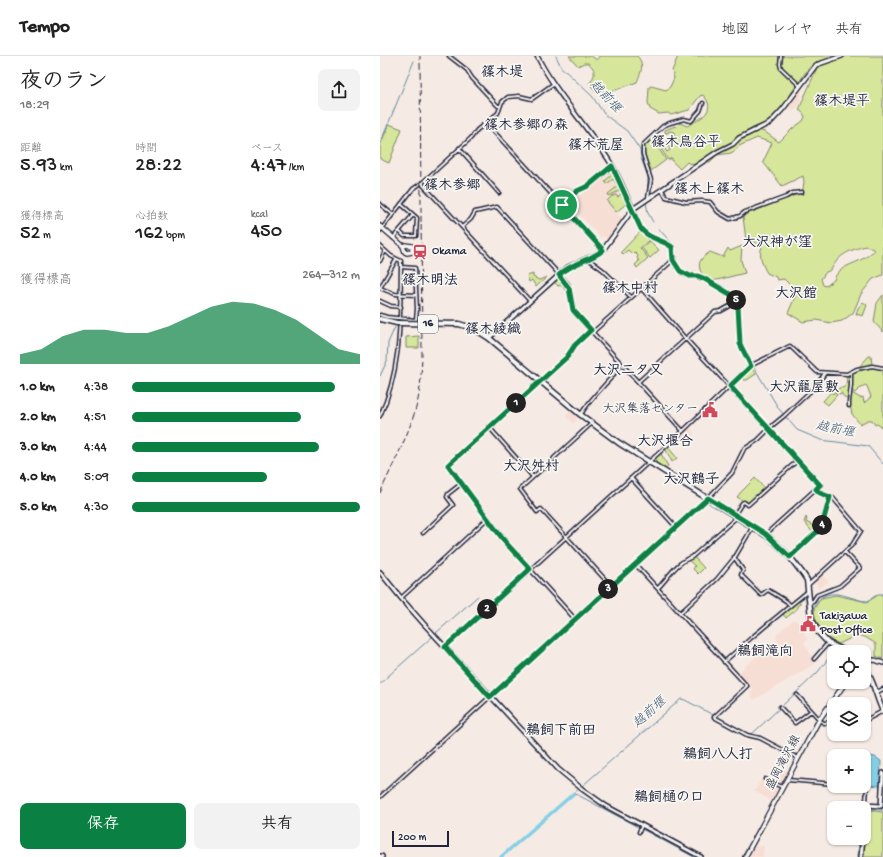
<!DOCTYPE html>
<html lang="ja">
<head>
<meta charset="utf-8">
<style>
	body { margin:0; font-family:"Gochi Hand","Klee One",sans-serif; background:#f2f2f2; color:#222; height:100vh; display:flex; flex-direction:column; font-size:15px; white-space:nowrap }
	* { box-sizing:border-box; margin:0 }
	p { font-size:13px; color:#767676 }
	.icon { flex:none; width:22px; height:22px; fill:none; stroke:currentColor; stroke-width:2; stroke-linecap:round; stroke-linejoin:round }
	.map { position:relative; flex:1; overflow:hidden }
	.drawer { display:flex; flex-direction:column; background:#fff; width:380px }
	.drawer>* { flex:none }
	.controls { position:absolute; left:447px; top:589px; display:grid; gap:8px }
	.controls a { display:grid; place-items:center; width:44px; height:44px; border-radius:8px; background:#fff; box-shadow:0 1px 3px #0004; font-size:20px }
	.scale { position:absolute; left:12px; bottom:10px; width:57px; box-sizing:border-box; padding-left:4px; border:2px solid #22223b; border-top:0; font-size:11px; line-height:14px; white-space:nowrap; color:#22223b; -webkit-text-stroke:3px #f6f6f2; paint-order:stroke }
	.pin { position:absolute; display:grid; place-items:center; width:34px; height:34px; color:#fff; margin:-17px; border:2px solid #fff; border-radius:50%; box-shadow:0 1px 4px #0007 }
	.km { position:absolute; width:20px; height:20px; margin:-10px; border-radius:50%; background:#222; color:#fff; font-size:11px; line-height:20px; text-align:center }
	.round { display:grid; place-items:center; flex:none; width:42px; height:42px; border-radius:8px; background:#f2f2f2 }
	.head { display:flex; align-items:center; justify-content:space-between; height:68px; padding:0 20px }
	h1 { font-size:22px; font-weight:600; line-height:30px }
	.metrics { display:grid; grid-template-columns:repeat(3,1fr); gap:6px; height:68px; padding:4px 20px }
	.metrics div { display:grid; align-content:center }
	.metrics b { font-size:20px; font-weight:600 }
	.metrics small { font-size:11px; font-weight:400 }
	.metrics p { font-size:11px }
	.chart { height:112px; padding:8px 20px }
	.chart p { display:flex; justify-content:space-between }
	.chart svg { width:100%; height:72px; margin-top:4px; fill:#0b8043; opacity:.7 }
	.primary-button { display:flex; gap:8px; margin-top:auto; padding:8px 20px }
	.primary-button a { flex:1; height:46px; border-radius:8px; background:#0b8043; color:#fff; font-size:16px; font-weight:600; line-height:46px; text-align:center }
	.primary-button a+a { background:#f2f2f2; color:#222 }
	ul { padding:0 20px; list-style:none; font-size:13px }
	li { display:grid; grid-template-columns:64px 48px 1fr; align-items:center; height:30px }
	li i { height:10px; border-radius:5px; background:#0b8043 }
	header { display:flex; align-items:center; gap:24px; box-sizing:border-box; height:56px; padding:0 20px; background:#fff; border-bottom:1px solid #e0e0e0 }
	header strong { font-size:19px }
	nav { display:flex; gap:22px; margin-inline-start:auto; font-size:14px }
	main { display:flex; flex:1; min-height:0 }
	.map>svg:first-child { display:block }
</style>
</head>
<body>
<header>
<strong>Tempo</strong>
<nav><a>地図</a><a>レイヤ</a><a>共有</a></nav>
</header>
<main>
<section class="drawer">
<div class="head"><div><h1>夜のラン</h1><p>18:29</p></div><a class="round"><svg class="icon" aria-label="share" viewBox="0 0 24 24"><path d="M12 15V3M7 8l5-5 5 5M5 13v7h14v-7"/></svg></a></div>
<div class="metrics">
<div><p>距離</p><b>5.93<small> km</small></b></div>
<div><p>時間</p><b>28:22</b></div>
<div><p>ペース</p><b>4:47<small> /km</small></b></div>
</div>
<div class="metrics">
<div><p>獲得標高</p><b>52<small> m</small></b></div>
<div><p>心拍数</p><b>162<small> bpm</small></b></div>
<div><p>kcal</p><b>450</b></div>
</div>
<div class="chart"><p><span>獲得標高</span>264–312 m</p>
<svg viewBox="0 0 160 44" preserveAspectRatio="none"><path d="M0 44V38L10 35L20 27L30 23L40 23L50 25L60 25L70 21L80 15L90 9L100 6L110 7L120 11L130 17L140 26L150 35L160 38V44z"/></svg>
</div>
<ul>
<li><b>1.0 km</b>4:38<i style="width:89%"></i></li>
<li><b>2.0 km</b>4:51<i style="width:74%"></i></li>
<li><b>3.0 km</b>4:44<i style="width:82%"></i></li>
<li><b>4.0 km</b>5:09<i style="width:59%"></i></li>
<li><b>5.0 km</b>4:30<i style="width:100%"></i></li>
</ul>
<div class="primary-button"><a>保存</a><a>共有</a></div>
</section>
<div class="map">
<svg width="503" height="801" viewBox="0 0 503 801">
	<rect width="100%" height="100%" fill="#f6ebe4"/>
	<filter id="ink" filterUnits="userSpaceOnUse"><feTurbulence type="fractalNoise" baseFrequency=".025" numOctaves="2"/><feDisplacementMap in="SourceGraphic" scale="8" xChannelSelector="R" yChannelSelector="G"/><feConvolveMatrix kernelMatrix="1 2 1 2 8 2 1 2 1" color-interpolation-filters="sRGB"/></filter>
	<g filter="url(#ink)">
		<path fill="#f7ded4" d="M419,33L422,35L420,49L413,55L407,51Z
			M231,112L247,148L236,156L242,162L228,184L223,180L221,182L187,146L198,136L210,131Z
			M192,354L199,360L193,368L186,360Z
			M309,370L315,378L309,383L312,387L309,390L298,379Z
			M442,518L449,526L438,532L435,525Z
			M414,563L418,566L428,584L424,586L433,602L435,608L374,644L370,637L373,634L358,617L385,592L397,585L396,581L397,578Z
			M395,709L407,716L401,729L387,722Z
			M382,722L400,731L392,745L374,735Z
			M375,790H384L383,801H369Z"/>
		<path fill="#d6e69a" stroke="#7c846a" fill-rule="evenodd" d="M189,0H211L217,4L219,0H257C265,8 261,16 257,26L233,35L215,36L213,32L209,28C215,20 217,14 208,7H204L198,10Z
			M298,0H503V219L493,223L481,238L473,257L462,265L451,267L436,264L423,266L408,257L418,234L413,232L404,223L397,224L396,221L387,217C383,210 378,199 382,191L375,186L366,184L363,161L367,158L418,138L422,139L424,126L423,120L402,130L383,106L392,87L377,82L359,90L356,94L351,97L337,99L330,106H324L360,83L378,74L385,76L399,86L412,73L423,65L425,61L423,57L419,54C425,37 434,21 440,4L428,13L401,52L389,66L373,72L359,80L352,87L336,95L314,110L312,107L310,108L307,106L300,113L292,105V102L288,104L280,91L283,89L287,96L290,94L286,85L292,86L294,76L289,75L288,77H285V74L295,70L296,71L300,67L307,70C320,63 338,55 323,39L320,40L309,54L291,59L288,57L279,58L270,53L268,47L269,31L271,30L286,34L290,31L294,22L292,15ZM486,190L495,194C491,197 488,200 484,202C473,209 458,210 454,224L446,230L443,229L441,223L446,216L451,214C459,198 470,194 486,190Z
			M9,68L22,73L9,107L0,103V90Z
			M272,82L286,104L271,115C269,108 261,97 264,89C266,86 270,84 272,82Z
			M231,112L241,134L229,140L228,138L238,130L233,123L227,128L225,125L232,119L228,114Z
			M240,138H242L246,148L236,156L227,145L232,140L236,139L238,141L240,139Z
			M261,175L269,184L260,192L268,202L257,212L255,209L259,205L257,202L258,200L254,196L252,198L248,194L243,198L241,196Z
			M270,185L279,194L270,202L262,192Z
			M362,190L361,204L365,217L333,225L322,219C322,217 320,215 320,213C317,205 324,200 330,196L343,201L348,192L350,195Z
			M153,218V221L159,224L167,221L156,231L152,224L149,226L147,220Z
			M179,221L188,231L185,234L182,229L178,230L174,226Z
			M503,239V276L494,266L497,247Z
			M483,246L487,249L483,260L476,258L478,252Z
			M39,280V292H26V281Z
			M489,300H491L492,309L478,312Z
			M371,311L376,318L367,324H364L360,320Z
			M492,312L503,313V372L497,368L495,369L492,364H488L480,368L472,358L469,345L462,339V337L459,338L457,336L458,333L461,331L463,332L466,329L467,320L477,315ZM485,329L487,330L491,341L484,347L483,341L480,342L472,337L470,333L475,337L478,334Z
			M455,335L457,339L448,349L443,345L451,336L453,338Z
			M287,390L297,402L292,406L285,392Z
			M280,396L288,410L284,414L279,411L274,402Z
			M375,422L385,433L368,448L357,441L361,436Z
			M426,461L427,463L426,466L432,469L437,475L434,478L424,466Z
			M314,501L324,512L318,518L313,513L315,510L308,504Z
			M456,539L487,546L498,539H503V603L496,600V588L485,581L477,579L459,588C443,582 435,569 434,553L441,542Z
			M417,545L420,546V548L417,550V553L406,562L402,557Z
			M487,754L503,756V801H484Z"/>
		<path fill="#85cfe6" stroke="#5d8aa2" d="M490,700L495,701L501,705L500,730L488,729Z"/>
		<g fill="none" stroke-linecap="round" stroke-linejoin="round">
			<path stroke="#5d8aa2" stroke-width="1" d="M176,0L181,11L212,40L225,59L247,75L260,94L261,102L268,121L267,141
				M9,66L34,5
				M0,88L8,68
				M266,146L268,157L273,166
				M279,173L293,189L294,197
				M299,213L306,218
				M309,219L320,220
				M349,236L358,243L359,248L361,284L363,293L399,353L417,374L441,384L488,390L503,408
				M0,320L7,305L8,287L15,271
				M433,562L432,553C435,550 438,543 442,541C458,532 473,545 488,545L498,538H503
				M56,577L98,540
				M447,583L458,589
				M6,622L52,581
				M0,628L5,624
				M201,731L301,643L305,644L369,678H372L437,617L456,593
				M193,738L199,733
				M194,738L198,739L314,801
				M488,753L503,754
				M478,801L479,782"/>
			<path stroke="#85cfe6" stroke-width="3.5" d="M121,801L193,738"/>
			<defs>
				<path id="minor" d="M69,0L87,14L92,22L116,48L118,50H120
					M401,0L400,8L401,12L420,30
					M106,67L223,194
					M79,92L119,137
					M43,126V129L150,245
					M282,134L286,141L306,146L322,145L330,146L338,156L350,163L360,160L365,156L406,141L413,137L422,136
					M268,142L271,124L263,98V89L283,70L290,67L304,63L311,65L320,55L323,47
					M0,148L12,158
					M181,149L197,135L208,130L233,110
					M253,153C257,164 260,177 272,182C279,185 286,186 292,191C294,203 293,217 310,220C314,221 318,220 322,222C333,227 345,234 355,241L358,250L360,288L371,310
					M82,171L91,163L95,156L117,151L188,228L194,256L303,375
					M0,175L33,133L43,126L91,82L97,74L118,57L122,46L128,41L139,40L152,43L173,28
					M19,175L24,180H36L37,162L21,148
					M13,182L33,159
					M0,190L11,200L21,205V211C20,262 22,313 0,360
					M207,202L223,214L251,241
					M0,205L5,195
					M0,232L15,238L36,239
					M0,232L16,204
					M262,233L305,282L440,429L386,478
					M0,245L11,250L21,251
					M0,259L7,261L36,264L37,253L35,212L21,211
					M213,276L293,204
					M161,325L189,299L194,290L211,274
					M159,326L68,409L128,489L195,563
					M258,326L335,256L341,255L357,246
					M469,350V346L471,329V317
					M201,358C209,345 219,335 230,323C234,319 237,313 241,308
					M212,367L174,402L169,412H163L140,433L157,456L161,453L231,530
					M109,371L153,421
					M251,422L296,471
					M355,458L362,447L364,446L368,449L418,404
					M43,477L73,449L67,441L68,438L82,427
					M354,501L363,514L361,519L381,539L388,534L406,545L410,549
					M410,501L440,473L450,441
					M255,508L367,630L334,661L367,679L380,682L418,702
					M428,529L472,489L481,475L453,442L440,437L436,433
					M278,532C290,520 295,507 312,501L357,461
					M21,542L108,462
					M430,546L433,545L437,539L460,530L480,512L465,496
					M300,557L337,523L355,501L372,472
					M65,591L303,375L366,314L372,309L410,290L437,316L467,318L477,313L492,310L503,312
					M434,603L448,587
					M344,606L371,582L427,536
					M497,636L503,633
					M417,639L439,663
					M400,651L415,667L431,655
					M439,664L444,667L454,666
					M484,665L503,655
					M385,723L402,731
					M408,724L454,728
					M484,730L487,731L486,746L487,749
					M0,741L328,442L352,417L364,393L378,384L393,369L404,360L436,330L445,317
					M259,776L262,769"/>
				<path id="tertiary" d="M157,0C177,39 207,70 230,106C240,121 245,138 253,153
					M109,282L188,211L215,199L223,194L253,153L337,96L353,88L359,82L390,67L403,53L436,9L462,0
					M0,516L21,542L43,567L178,713L202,733L226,750L321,801
					M484,605L495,604L503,607
					M501,750L503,717
					M484,762L486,749L501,750
					M481,801L483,782"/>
				<path id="secondary" d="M0,170L23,190L25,196L27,197L32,196V190L25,189L23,190
					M365,801L439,664L466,626"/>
				<path id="primary" d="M0,263L17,267
					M79,268L95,273L109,282L201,359L239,387L389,481L410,501L423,518L427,524L431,562L439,577L448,587L467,596
					M484,611C494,624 496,641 503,655"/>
				<path id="motorway" d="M0,801H1"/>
			</defs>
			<use href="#minor" stroke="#22223b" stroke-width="5"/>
			<use href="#tertiary" stroke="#22223b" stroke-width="6"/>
			<use href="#secondary" stroke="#22223b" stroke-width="6"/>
			<use href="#primary" stroke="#22223b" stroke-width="7"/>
			<use href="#motorway" stroke="#22223b" stroke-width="8"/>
			<use href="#minor" stroke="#f6f6f2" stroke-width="2"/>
			<use href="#tertiary" stroke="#f6f6f2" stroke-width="3"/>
			<use href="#secondary" stroke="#f6f6f2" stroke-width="3.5"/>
			<use href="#primary" stroke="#f6f6f2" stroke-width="4"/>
			<use href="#motorway" stroke="#f6f6f2" stroke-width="5"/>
			<path stroke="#22223b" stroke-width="1" stroke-dasharray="6 3" stroke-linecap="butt" d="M0,437C13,408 29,379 37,348C41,332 41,317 42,301L40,0"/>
			<defs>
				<path id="primary-bridge" d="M17,267L79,268"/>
			</defs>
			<use href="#primary-bridge" stroke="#22223b" stroke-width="7" stroke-linecap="butt"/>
			<use href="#primary-bridge" stroke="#f6f6f2" stroke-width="4"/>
		</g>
	</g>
	<g fill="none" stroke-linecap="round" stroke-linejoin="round" filter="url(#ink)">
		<defs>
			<path id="route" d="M232,110L261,173C270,184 282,183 292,191L293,204L300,215L310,220H318L323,222L355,241L358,250L360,288L371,310L350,330L440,429L436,433L440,437L450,441L443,466L439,474L410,501L386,478L328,442L110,641L65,591L150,513L125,486L68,409L187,301L195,289L211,274L193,254L189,232L179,219C193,206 210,205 223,194L182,149L197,135L208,130Z"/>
		</defs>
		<use href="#route" stroke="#fff" stroke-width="8"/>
		<use href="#route" stroke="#0b8043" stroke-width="5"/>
	</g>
	<defs>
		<symbol id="station-bare" viewBox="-9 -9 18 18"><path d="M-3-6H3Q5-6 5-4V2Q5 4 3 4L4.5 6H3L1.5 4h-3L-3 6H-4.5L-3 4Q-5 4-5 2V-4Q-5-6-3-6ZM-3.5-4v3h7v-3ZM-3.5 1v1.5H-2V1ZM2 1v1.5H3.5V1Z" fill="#d1495b" stroke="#f6f6f2" stroke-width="2.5" paint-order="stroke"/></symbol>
		<symbol id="civic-bare" viewBox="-9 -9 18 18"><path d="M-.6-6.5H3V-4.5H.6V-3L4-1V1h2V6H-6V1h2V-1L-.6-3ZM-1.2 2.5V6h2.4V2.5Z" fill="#d1495b" stroke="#f6f6f2" stroke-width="2.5" paint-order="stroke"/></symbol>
	</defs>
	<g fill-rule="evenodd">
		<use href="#station-bare" x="29" y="185" width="22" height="22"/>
		<use href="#civic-bare" x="319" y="343" width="22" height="22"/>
		<use href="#civic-bare" x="417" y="557" width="22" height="22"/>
	</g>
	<g text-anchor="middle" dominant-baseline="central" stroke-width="3.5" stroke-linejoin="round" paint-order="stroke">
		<rect fill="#f6f6f2" stroke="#626272" stroke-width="1" x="38" y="259" width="20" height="18" rx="3"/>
		<g font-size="11" font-weight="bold" fill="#22223b">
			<text x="48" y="268">16</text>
		</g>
		<g font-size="12" fill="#22223b" stroke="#f6f6f2" text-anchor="start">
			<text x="52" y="196">Okama</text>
			<text x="318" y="354" text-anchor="end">大沢集落センター</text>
			<text x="440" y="561">Takizawa<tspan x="440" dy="14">Post Office</tspan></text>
		</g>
		<g font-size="12" fill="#22223b" stroke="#f6f6f2">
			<text transform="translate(404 707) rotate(-62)">盛岡滝沢線</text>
		</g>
		<g font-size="13" font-style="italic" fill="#40566e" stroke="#f6f6f2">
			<text transform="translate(225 41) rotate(47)">越前堰</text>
			<text transform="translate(455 374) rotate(11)">越前堰</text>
			<text transform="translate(270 657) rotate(-41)">越前堰</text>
		</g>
		<g font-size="14" font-weight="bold" fill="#22223b" stroke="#f6f6f2">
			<text x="122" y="17">篠木堤</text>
			<text x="462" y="46">篠木堤平</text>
			<text x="146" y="70">篠木参郷の森</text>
			<text x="306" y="87">篠木鳥谷平</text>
			<text x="216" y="90">篠木荒屋</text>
			<text x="72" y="130">篠木参郷</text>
			<text x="329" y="134">篠木上篠木</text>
			<text x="397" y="187">大沢神が窪</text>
			<text x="50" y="225">篠木明法</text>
			<text x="250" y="233">篠木中村</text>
			<text x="416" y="238">大沢館</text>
			<text x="113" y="274">篠木綾織</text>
			<text x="248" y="315">大沢二タ又</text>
			<text x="424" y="332">大沢籠屋敷</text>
			<text x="285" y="386">大沢堰合</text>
			<text x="151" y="411">大沢舛村</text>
			<text x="311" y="424">大沢鶴子</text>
			<text x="385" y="596">鵜飼滝向</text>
			<text x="181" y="675">鵜飼下前田</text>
			<text x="338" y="699">鵜飼八人打</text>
			<text x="289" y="742">鵜飼樋の口</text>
		</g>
	</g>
</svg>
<div class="controls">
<a><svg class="icon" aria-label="locate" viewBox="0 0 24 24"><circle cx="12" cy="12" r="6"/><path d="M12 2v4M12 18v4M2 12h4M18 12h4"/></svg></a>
<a><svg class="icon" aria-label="layers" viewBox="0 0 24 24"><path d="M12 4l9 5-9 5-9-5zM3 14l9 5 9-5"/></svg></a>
<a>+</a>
<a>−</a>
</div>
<div class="scale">200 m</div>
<div class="pin" style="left:182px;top:149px;background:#1e9e55"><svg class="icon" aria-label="arrive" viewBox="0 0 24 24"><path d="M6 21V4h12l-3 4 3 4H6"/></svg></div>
<b class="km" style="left:136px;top:347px">1</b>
<b class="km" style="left:107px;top:553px">2</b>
<b class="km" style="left:228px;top:533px">3</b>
<b class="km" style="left:442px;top:469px">4</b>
<b class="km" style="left:356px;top:244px">5</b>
</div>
</main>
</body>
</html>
